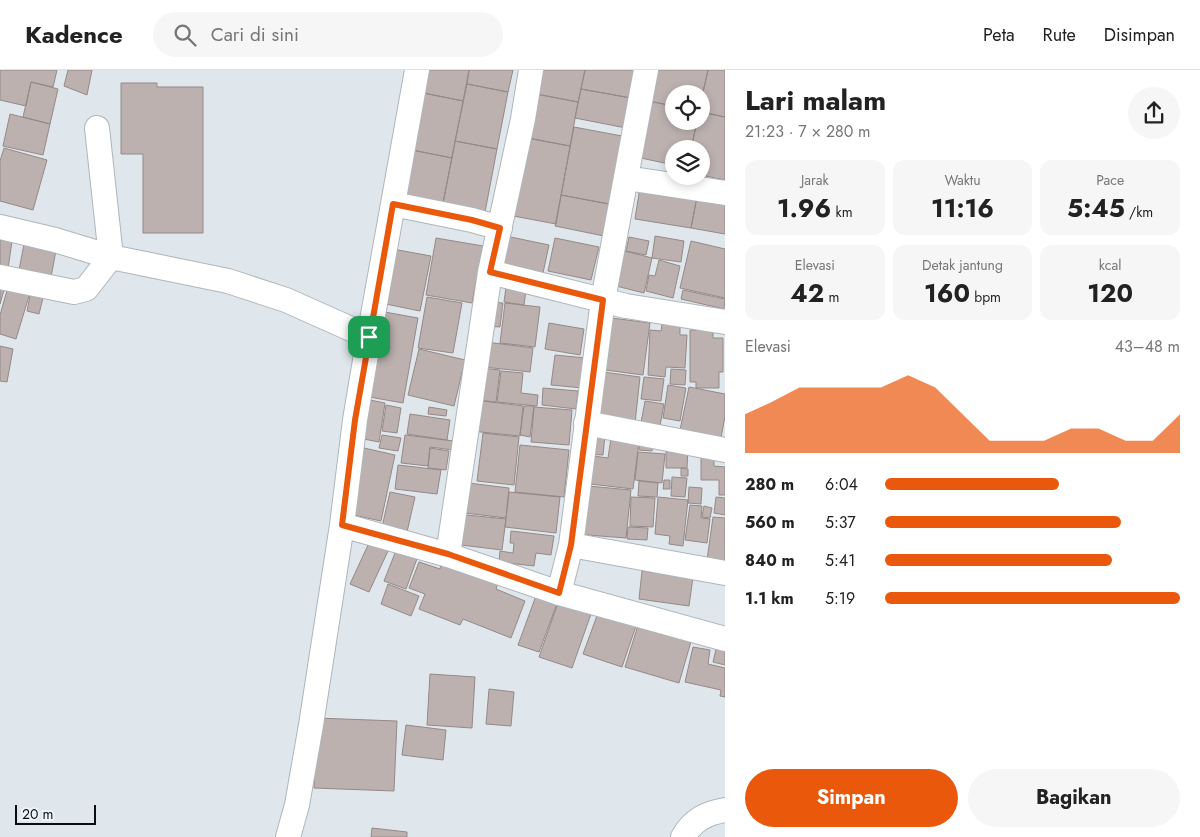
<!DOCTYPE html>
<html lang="id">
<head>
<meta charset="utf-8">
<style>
	body { margin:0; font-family:Jost,sans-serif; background:#f6f6f6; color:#222; height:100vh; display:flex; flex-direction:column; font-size:19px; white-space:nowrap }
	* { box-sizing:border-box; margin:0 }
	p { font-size:16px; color:#767676 }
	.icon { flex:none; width:28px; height:28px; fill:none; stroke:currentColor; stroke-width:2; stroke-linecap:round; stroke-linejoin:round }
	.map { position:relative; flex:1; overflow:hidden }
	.side { display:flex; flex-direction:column; background:#fff; width:475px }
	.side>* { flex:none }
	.controls { position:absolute; left:665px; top:15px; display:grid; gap:10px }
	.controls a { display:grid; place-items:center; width:45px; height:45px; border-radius:50%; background:#fff; box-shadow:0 2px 8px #0003; font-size:25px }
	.scale { position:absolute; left:15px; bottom:12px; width:81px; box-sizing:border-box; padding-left:5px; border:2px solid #0b0e10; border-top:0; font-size:14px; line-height:18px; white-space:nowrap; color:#0b0e10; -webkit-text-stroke:4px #ecf4fb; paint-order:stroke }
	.pin { position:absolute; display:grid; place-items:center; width:42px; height:42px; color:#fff; margin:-21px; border-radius:10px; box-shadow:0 2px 8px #0006 }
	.round { display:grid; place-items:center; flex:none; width:52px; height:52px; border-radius:26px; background:#f6f6f6 }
	.summary { display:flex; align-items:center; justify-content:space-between; height:85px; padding:0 20px }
	h1 { font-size:28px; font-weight:700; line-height:38px }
	.figures { display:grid; grid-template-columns:repeat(3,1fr); gap:8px; height:85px; padding:5px 20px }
	.figures div { display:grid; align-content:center; border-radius:12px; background:#f6f6f6; text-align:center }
	.figures b { font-size:25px; font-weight:700 }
	.figures small { font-size:14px; font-weight:400 }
	.figures p { font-size:14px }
	.chart { height:140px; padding:10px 20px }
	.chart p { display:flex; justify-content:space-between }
	.chart svg { width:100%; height:90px; margin-top:5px; fill:#ea580c; opacity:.7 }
	.button { display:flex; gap:10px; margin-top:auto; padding:10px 20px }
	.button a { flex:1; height:58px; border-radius:30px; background:#ea580c; color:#fff; font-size:20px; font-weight:700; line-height:58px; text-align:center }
	.button a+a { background:#f6f6f6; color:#222 }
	ul { padding:0 20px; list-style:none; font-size:16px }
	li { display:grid; grid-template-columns:80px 60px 1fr; align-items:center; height:38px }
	li i { height:12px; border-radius:6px; background:#ea580c }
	header { display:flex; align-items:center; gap:30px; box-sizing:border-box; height:70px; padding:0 25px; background:#fff; border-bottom:1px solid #e0e0e0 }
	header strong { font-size:24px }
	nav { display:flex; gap:28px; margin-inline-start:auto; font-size:18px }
	.search { width:350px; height:45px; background:#f6f6f6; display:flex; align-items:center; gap:12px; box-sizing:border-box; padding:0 18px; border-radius:28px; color:#767676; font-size:19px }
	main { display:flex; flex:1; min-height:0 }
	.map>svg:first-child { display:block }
</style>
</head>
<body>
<header>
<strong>Kadence</strong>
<div class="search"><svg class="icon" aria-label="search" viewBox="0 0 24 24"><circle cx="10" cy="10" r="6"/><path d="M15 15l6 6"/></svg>Cari di sini</div>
<nav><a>Peta</a><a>Rute</a><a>Disimpan</a></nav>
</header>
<main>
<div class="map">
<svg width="725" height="767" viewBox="0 0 725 767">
	<rect width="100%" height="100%" fill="#dfe7ed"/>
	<path fill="#bcb1af" stroke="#948987" d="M0,0H57L53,17L31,12L26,36L0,30Z
		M68,0H92L87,25L64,16Z
		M428,0H469L463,31L423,23Z
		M469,0H513L508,22L467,14Z
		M535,0H585L578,32L531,23Z
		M585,0H636L631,28L581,19Z
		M655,0H708L701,31V24H674V36L648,31Z
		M708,0H725V47L701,42V31Z
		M31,12L58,19L50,54L23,47Z
		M121,13H157V17H203V163H143V84H121Z
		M467,14L508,22L497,79L455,71Z
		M581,19L631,28L626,58L575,48Z
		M419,22L463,31L452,88L407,79Z
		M531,23L578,32L570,76L522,67Z
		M648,31L674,36V51H697L691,79H674V95L636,87Z
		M701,42L725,47V110L701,105V79H691L697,51H701Z
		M10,44L50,54L43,85L3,76Z
		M574,57L622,66L609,134L561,125Z
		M522,67L570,76L556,154L508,145Z
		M455,71L497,79L485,142L443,133Z
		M4,78L47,90L33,140L0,131V91Z
		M407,79L452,88L443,133L398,125Z
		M640,117L697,127L691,158L635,149Z
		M561,125L609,134L604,166L555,156Z
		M697,127L725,132V164L691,158Z
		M506,166L549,175L543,203L500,194Z
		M655,166L684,171L681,192L652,188Z
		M629,167L649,171L646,185L626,181Z
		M436,168L483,176L472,233L426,225Z
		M555,168L599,177L591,210L548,201Z
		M25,169L57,175L51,207L19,200Z
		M0,170L12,171L8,199L0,198Z
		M691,171L725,179V228L680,218Z
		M387,178L431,186L420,241L376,232Z
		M621,180L652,188L644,223L612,215Z
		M659,190L680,196L673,228L646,221L649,205L655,206Z
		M10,210L32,216L16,269L0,264V245Z
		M506,217L526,220L524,235L504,232Z
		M0,219L4,220L0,234Z
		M683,220L725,229L724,239L681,229Z
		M31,221L44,224L39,244L27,241Z
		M427,227L462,233L453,283L418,278Z
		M490,232L503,233L500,257L488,256Z
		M505,233L540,237L535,277L500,273Z
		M379,241L418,248L403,333L364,326Z
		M612,248L650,253L643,305L605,300Z
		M549,253L584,259L580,285L545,279Z
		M662,254L680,255V265H687L685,298L666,297L665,307L648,305L650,260L661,261Z
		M690,260H713V268H723V302H719V318H696V312H690Z
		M486,272L533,278L530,302L484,297Z
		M0,276L13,279L7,312L0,311Z
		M419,279L465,290L454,336L408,325Z
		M555,285L586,288L583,318L551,315Z
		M480,298L500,300L496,332L476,330Z
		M671,299L686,300L685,315L670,314Z
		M501,301L523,303L521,323L538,325L537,336L497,332Z
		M603,302L640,307L635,353L597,348Z
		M644,307L664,309L661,331L641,329Z
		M668,315L686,318L680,351L663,348Z
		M689,317L725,324V346L721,368L680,360Z
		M543,318L578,321L576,339L542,335Z
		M360,328L385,333L379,372L353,367Z
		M475,330L523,336L520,366L471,361Z
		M645,331L664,334L659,361L640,358Z
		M386,335L401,338L397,363L382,361Z
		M524,336H534L530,367L520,365Z
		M429,337L447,340L446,346L428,344Z
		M534,337L572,340L569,375L531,372Z
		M410,344L450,350L447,370L407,364Z
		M483,363L519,367L514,415L477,411Z
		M586,363L605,365L603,385L583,384Z
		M382,365L401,368L398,381L379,378Z
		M405,365L454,371L453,380L430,377L428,396L401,393Z
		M640,366L653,367L652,381L639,380Z
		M611,368L639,371L633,419L582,413L586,385L608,388Z
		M520,375L569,380L564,427L515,422Z
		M666,377L688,378L687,398H666Z
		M364,378L395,385L381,451L349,444Z
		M430,378L449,381L446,400L428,398Z
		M638,382L665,384L662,413L635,410Z
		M701,386H714V396L725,397V425H719V410H701Z
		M398,395L441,400L437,424L395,419Z
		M681,398L688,399V406H681Z
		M672,407L687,408L685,427L671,426Z
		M664,410H670V419H663Z
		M639,411L658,413L657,427L638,426Z
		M460,412L509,418L506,448L457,442Z
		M588,416L631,420L626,468L575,464Z
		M689,417L702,418L701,434L688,433Z
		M390,422L415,427L407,462L382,457Z
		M509,422L560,427L556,463L505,457Z
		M631,427L655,428L653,457L630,456Z
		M658,427L688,430L683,476L669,474L670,466L655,464Z
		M716,427L725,428V445L714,443Z
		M690,435L702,436L701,448L710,449L707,473L685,470Z
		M704,436L712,438L710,448L702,447Z
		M457,444L506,449L502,480L453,474Z
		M713,447L725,448V493L707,490Z
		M628,457L648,458L647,470L627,469Z
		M511,461L554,466L551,485L536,483L534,496L499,492L500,481L513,483L514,473H510Z
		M369,473L388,481L369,522L350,514Z
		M397,478L418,486L406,519L384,511Z
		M442,491L498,513L496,519L525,531L511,568L463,549L460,555L419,539L425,524L409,518L419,492L440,499Z
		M642,501L693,507L689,536L639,529Z
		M388,514L419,526L411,546L381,534Z
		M537,523L558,531L539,582L518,575Z
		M559,530L592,541L572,598L539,587Z
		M598,543L636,556L622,597L583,584Z
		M639,552L692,568L679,613L625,597Z
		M717,575L725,577V595L713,592Z
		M693,577L710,580L708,594L725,598V627L720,626L721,620L685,612Z
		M430,604L475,607L472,658L427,655Z
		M489,619L514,622L511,656L486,654Z
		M316,648L397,651L394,721L314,718Z
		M406,655L446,660L443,690L402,685Z
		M372,758L407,762V767H371Z"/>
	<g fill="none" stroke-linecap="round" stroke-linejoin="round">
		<defs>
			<path id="minor" d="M626,108L725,123
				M393,134L417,0
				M0,157L55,170L111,187L97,58
				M490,202L626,236L725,252
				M0,207L74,222L86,219L111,187L228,211L286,230L369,267L355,350L342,455L448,485L559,523L725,569
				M369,267L393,134L472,150L500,158
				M586,353L725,380
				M571,475L725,503
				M448,485L490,202L523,49L531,0
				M559,523L571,475L603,230L646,0
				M288,767L297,735L311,655L342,455
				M683,767C693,750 706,743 725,740"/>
		</defs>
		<use href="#minor" stroke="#aeb6bc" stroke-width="26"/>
		<use href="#minor" stroke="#fff" stroke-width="24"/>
	</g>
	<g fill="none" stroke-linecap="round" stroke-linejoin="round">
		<defs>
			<path id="route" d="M393,134L472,150L500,158L490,202L603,230L571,475L559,523L448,484L342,455L355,350Z"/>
		</defs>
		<use href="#route" stroke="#fff" stroke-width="10"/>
		<use href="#route" stroke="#ea580c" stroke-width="6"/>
	</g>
</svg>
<div class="controls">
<a><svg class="icon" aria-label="locate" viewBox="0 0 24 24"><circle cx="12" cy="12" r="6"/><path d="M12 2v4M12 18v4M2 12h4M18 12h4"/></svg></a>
<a><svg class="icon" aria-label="layers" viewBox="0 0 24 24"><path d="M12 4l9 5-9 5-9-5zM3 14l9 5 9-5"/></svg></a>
</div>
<div class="scale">20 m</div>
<div class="pin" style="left:369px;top:267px;background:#1e9e55"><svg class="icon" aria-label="arrive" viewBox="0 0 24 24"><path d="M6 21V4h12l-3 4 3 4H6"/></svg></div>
</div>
<section class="side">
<div class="summary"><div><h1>Lari malam</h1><p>21:23 · 7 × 280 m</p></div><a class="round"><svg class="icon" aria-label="share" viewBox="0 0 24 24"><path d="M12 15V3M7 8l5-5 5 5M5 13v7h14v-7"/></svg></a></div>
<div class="figures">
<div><p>Jarak</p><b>1.96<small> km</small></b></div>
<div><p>Waktu</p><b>11:16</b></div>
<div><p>Pace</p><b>5:45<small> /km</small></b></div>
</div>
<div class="figures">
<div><p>Elevasi</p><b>42<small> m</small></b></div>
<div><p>Detak jantung</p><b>160<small> bpm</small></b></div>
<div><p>kcal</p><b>120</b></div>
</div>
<div class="chart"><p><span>Elevasi</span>43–48 m</p>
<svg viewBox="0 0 160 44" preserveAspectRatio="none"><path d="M0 44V25L10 19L20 12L30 12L40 12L50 12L60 6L70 12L80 25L90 38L100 38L110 38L120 32L130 32L140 38L150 38L160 25V44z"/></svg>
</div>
<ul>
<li><b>280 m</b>6:04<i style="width:59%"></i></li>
<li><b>560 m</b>5:37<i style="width:80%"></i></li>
<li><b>840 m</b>5:41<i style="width:77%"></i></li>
<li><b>1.1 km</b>5:19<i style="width:100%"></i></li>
</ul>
<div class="button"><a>Simpan</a><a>Bagikan</a></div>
</section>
</main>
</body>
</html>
